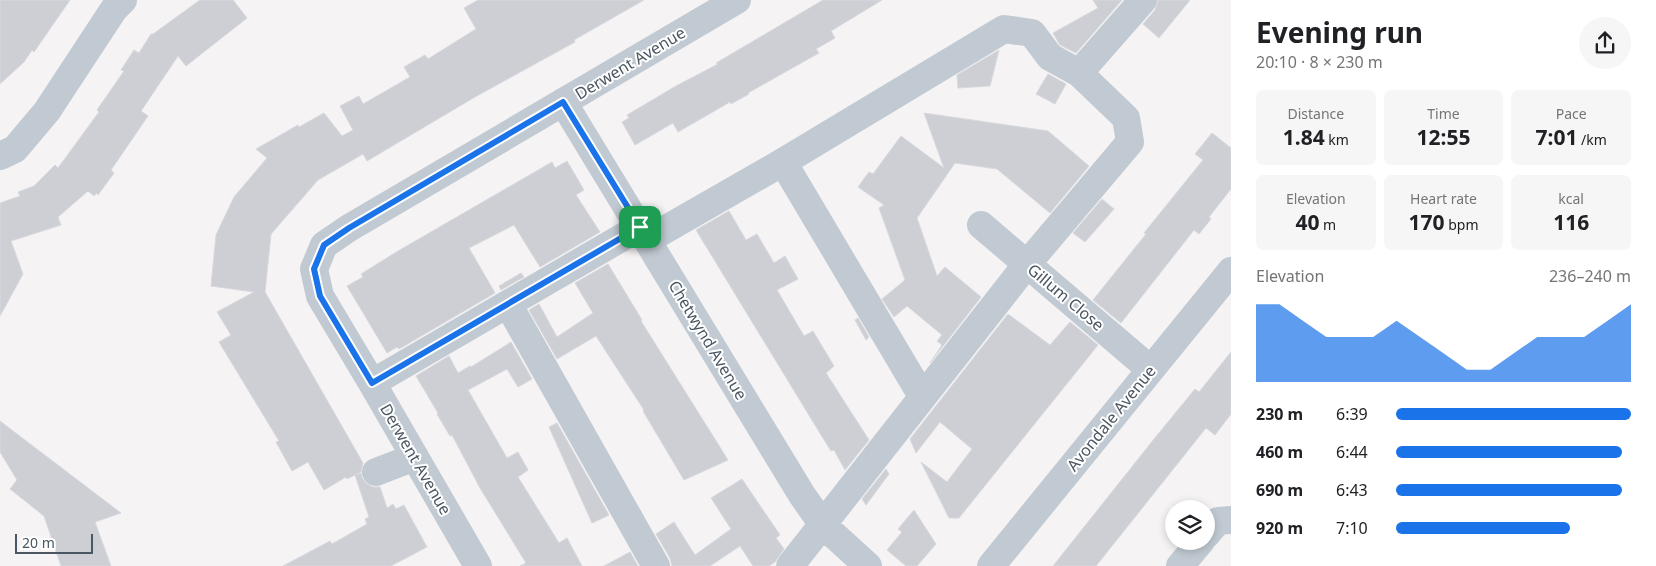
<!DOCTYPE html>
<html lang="en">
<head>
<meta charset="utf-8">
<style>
	body { margin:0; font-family:"Noto Sans",sans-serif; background:#f6f6f6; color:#202124; height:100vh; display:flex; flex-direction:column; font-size:19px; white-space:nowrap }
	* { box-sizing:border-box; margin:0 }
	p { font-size:16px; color:#757577 }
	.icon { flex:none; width:28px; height:28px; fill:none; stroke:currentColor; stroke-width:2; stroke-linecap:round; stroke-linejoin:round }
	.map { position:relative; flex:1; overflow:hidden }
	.sheet { display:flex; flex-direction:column; background:#fff; width:425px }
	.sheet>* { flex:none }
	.buttons { position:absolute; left:1165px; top:500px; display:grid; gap:10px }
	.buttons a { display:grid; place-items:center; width:50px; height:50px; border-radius:50%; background:#fff; box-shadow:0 2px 8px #0003; font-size:25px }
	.scale { position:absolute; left:15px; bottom:12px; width:78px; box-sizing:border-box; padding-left:5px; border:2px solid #4a5661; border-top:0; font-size:14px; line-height:18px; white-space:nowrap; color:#4a5661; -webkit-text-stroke:4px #fff; paint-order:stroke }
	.pin { position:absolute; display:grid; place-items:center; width:42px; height:42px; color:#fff; margin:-21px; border-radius:10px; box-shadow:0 2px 8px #0006 }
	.round { display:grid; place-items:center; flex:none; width:52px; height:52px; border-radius:26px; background:#f6f6f6 }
	.head { display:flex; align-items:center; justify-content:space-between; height:85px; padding:0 25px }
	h1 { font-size:28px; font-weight:700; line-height:38px }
	.stats { display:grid; grid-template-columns:repeat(3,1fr); gap:8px; height:85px; padding:5px 25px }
	.stats div { display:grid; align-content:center; border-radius:8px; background:#f6f6f6; text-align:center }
	.stats b { font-size:21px; font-weight:700 }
	.stats small { font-size:14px; font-weight:400 }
	.stats p { font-size:14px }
	.chart { height:140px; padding:10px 25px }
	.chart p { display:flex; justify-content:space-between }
	.chart svg { width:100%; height:90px; margin-top:5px; fill:#1a73e8; opacity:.7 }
	ul { padding:0 25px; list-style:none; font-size:16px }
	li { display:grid; grid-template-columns:80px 60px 1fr; align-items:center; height:38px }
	li i { height:12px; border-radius:6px; background:#1a73e8 }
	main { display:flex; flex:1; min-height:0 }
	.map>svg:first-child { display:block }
</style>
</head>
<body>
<main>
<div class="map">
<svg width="1231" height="566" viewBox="0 0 1231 566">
	<rect width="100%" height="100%" fill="#f5f3f3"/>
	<path fill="#cdcfd5" stroke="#d7d9de" d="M0,0H70L34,52L32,50L24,62L0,84Z
		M200,0H233L247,18L186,66L178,56L141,111L148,116L111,170L114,173L98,195L97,193L94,196L88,191L58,217L61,225L11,241L23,274L0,316V203L20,196L18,192L34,186L55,165L58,168L99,112L97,110L124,71L121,70L134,50L139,53L151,34H153Z
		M478,0H644L574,40L575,42L475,97L367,161L363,154L318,180L271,234L265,292L363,463L361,472L347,479L346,477L324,490L308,462L292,471L276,442L279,441L219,342L231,335L217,312L254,292L211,286L216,235L234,197L267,158L256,149L298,125L299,127L324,113L342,136L353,130L340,106L359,96L363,104L410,77L404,67L425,55L428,59L476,29L464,8Z
		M823,0H882L831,31L835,38L816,49L819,53L748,93L749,94L731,104L730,102L678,132L673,123L635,145L622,122L629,118L627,115L676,86L718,64L716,63Z
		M1093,0H1122L1076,53L1060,45L1053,33L1098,8Z
		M1158,0H1190L1159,38L1143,24L1155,10Z
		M999,50L990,86L958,88L957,75Z
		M1048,74L1066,84L1055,104L1036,94Z
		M924,113L1048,131L1089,166L1050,213L997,169L955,163L917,218L937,276L945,267L981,297L930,363L942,345L937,341L942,335L907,306L894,317L882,299L905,280L879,208L884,205L858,187L869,172L873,174L901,136L944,168Z
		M1212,133L1231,148V189L1209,217L1211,219L1199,234L1194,230L1121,323L1093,300L1146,234L1144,233L1203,160L1195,154Z
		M567,161L584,190L576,195L600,232L540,267L514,225L469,248L495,293L399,349L397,347L387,353L347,286L363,277L361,274L398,251L552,162L555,168Z
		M1102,199L1114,209L1085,242L1073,233Z
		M729,211L746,240L757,234L774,263L785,256L798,279L777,290L804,336L813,331L834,366L826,373L869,440L845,470L834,450L831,451L818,430L696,230Z
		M608,264L642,320L641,321L728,460L684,480L643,411L644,410L596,336L557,359L529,310L539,304L557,337L593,313L575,283Z
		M521,273L524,277L501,290L499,286Z
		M1008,314L1050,345L1070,322L1098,345L959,518H949L921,462L947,482L972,449L940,422L916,453L910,439Z
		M858,318L869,337L866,340L855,320Z
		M511,342L532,379L518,387L507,369L468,390L507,458L518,452L528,470L518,477L559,543L567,538L582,566H520L526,563L480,488L452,435L450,436L437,414L438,413L416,376L449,356L458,373L470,366L471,367Z
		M1231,352V414L1215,435L1206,428L1096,566H1053L1154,439L1195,389L1199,392Z
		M0,421L121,513L95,522L111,566H61L44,516L10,489L17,480L0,452Z
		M557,423L609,515L592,523L549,427Z
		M886,469L889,474L866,505L862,499Z
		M361,473L362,478L367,484L373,487H380L387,508L393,504L396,509L404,505L427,547L391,566H283L330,541L332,544L367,524L365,519L369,517L355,475Z
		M742,479L780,535L776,538L784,549L775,562L769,566H753L740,546L710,566H672L670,558L656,534L674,522L695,555L731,529L711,498Z
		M914,510L936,544L917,566H906L887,550L902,532L898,529Z
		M630,552L638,566H604Z"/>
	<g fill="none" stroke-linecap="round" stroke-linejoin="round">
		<path stroke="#c1cad2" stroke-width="28" d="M1079,73L1143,0
			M563,102L802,495L823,525L868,566
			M0,156L15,149L47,111L114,9L123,0
			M783,162L922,396
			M981,225L1150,369
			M647,240L783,162L1004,29L1032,33L1050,57L1079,73L1126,118L1130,142L1027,264L790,566
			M508,304L656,566
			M372,383L640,227
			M376,472L415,457
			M1206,535L1218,521L1231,520
			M478,566L372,383L320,296L314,269L324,245L349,228L737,0
			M991,566L1231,271
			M1180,566L1201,541"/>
	</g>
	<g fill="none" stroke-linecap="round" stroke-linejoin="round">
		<defs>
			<path id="route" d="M563,102L640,227L372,383L320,296L314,269L324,245L349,228Z"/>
		</defs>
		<use href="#route" stroke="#fff" stroke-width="10"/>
		<use href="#route" stroke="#1a73e8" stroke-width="6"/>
	</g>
	<g text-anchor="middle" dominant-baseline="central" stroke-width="4" stroke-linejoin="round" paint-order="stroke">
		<g font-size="16" fill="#4a5661" stroke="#fff">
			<text transform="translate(630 63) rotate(-31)">Derwent Avenue</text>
			<text transform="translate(1066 297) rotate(40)">Gillum Close</text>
			<text transform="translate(708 340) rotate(59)">Chetwynd Avenue</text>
			<text transform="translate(1111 418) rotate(-51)">Avondale Avenue</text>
			<text transform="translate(416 459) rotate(60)">Derwent Avenue</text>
		</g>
	</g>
</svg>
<div class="buttons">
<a><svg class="icon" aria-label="layers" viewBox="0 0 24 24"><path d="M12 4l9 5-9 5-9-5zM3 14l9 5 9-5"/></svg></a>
</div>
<div class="scale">20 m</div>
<div class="pin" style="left:640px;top:227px;background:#1e9e55"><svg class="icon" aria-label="arrive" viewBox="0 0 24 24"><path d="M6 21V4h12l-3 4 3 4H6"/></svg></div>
</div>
<section class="sheet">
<div class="head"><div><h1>Evening run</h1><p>20:10 · 8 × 230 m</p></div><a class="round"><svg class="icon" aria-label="share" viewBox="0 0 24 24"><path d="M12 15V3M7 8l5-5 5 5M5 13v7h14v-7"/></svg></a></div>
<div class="stats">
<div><p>Distance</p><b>1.84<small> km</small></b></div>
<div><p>Time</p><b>12:55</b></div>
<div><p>Pace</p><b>7:01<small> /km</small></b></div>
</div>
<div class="stats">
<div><p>Elevation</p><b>40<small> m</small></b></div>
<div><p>Heart rate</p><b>170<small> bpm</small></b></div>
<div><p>kcal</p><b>116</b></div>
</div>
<div class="chart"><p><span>Elevation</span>236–240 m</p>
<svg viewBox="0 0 160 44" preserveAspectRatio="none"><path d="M0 44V6L10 6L20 14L30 22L40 22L50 22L60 14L70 22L80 30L90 38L100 38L110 30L120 22L130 22L140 22L150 14L160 6V44z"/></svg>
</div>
<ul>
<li><b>230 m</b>6:39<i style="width:100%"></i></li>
<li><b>460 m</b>6:44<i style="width:96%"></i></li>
<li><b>690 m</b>6:43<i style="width:96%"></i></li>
<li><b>920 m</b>7:10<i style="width:74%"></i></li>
</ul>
</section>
</main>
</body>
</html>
